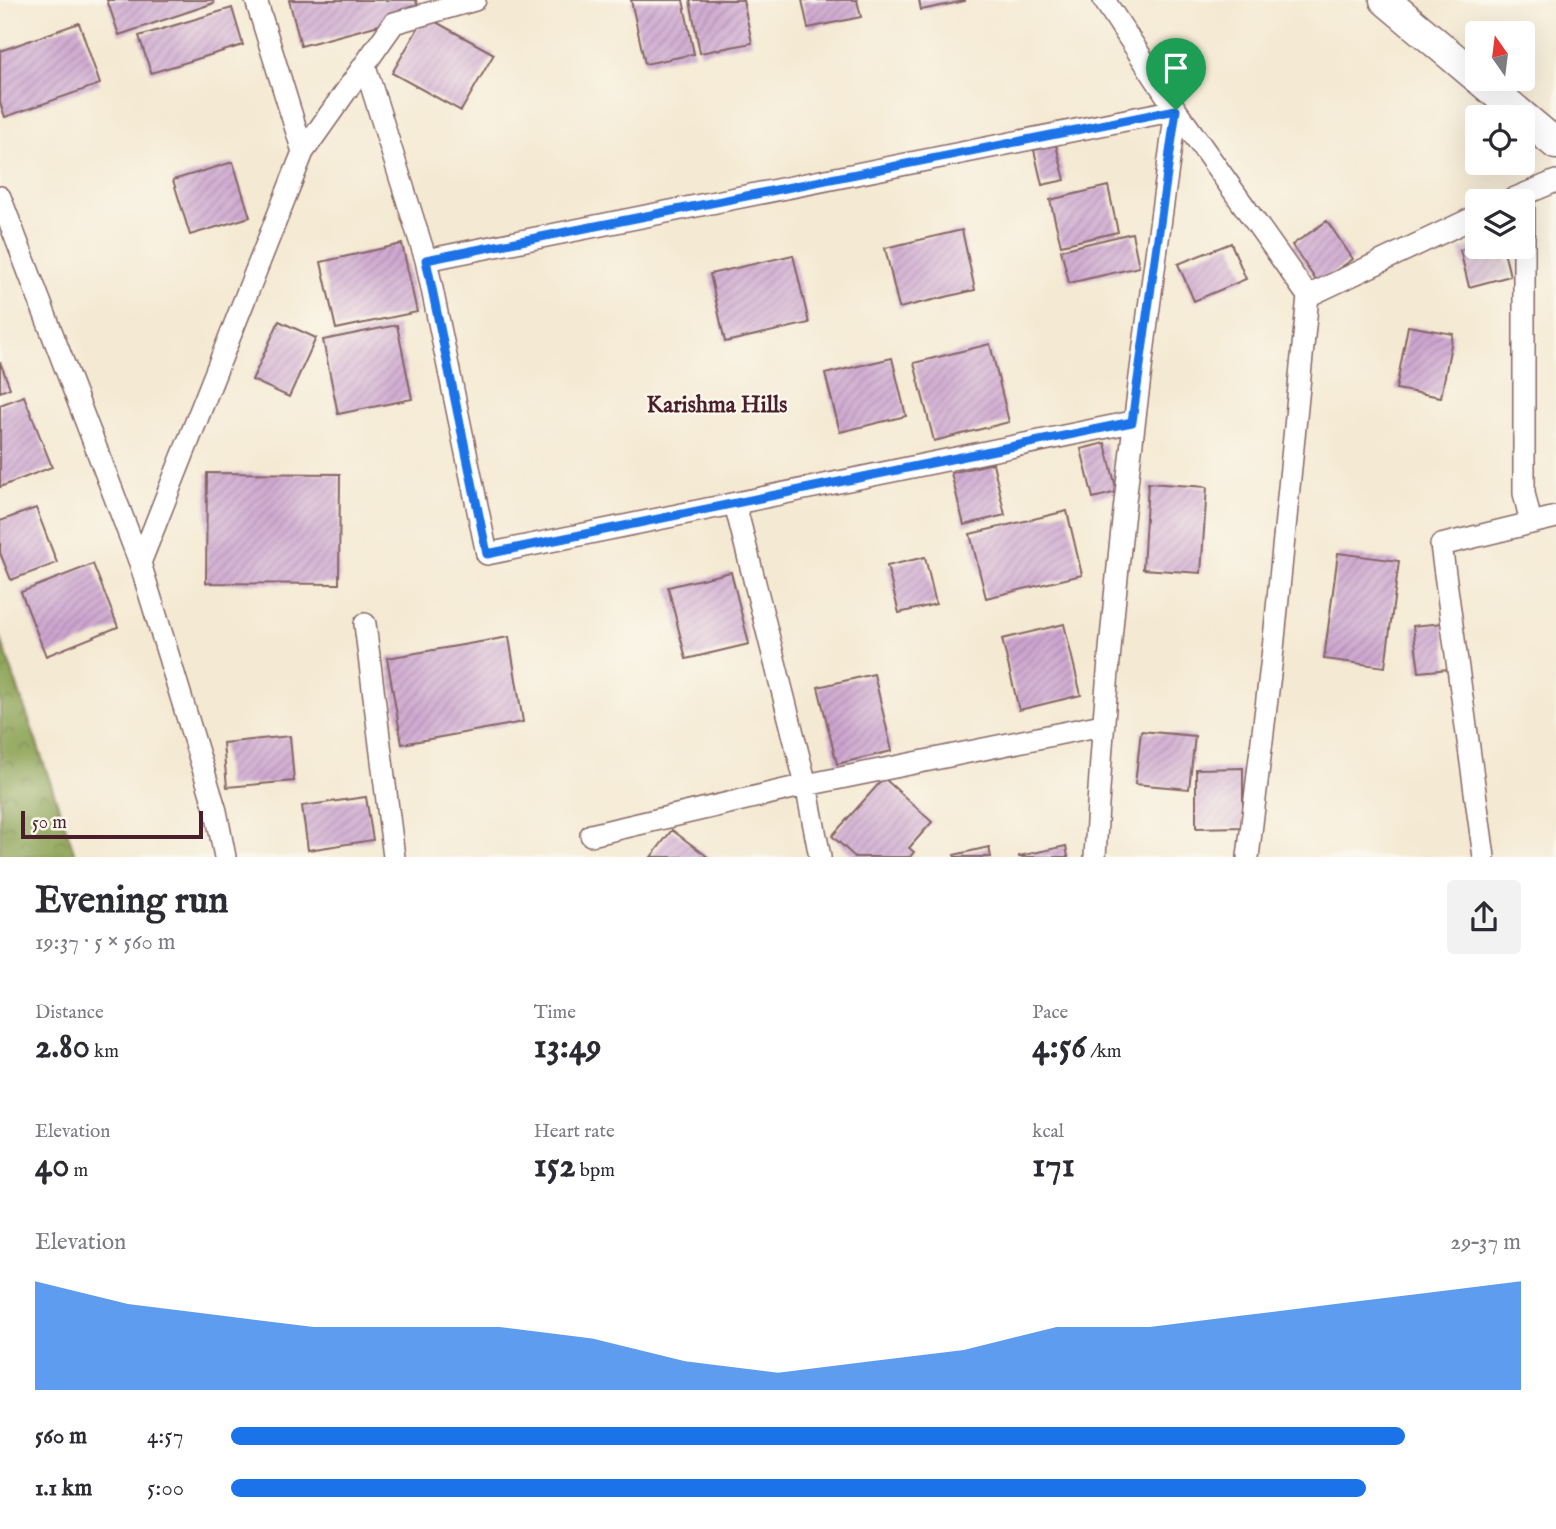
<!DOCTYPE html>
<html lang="en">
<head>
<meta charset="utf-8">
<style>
	body { margin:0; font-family:"IM FELL English",serif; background:#f2f2f3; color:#2b2b33; height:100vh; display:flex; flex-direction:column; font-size:26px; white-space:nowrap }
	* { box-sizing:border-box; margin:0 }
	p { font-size:23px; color:#7c7c81 }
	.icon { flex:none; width:38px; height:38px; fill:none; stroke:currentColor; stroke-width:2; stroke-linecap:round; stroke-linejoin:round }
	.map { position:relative; height:857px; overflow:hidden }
	.sheet { display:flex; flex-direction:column; background:#fff; flex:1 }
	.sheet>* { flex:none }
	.needle { width:46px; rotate:346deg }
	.tools { position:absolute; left:1465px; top:21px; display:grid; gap:14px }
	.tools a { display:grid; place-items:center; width:70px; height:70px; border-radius:7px; background:#fff; box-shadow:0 7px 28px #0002; font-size:35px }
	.scale { position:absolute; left:21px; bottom:18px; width:182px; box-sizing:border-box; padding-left:7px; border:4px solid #4a1f2b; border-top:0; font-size:19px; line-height:24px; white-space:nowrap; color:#4a1f2b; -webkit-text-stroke:5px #fbf7ec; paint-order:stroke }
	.pin { position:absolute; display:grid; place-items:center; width:60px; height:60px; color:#fff; margin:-72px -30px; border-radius:50% 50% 50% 0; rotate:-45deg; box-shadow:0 0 7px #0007 }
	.pin .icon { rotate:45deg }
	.round { display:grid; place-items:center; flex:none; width:74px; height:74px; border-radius:7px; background:#f2f2f3 }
	.headline { display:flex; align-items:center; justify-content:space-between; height:119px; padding:0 35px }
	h1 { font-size:38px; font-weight:700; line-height:52px }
	.metrics { display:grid; grid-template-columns:repeat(3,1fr); gap:10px; height:119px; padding:7px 35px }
	.metrics div { display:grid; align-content:center }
	.metrics b { font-size:35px; font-weight:700 }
	.metrics small { font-size:19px; font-weight:400 }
	.metrics p { font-size:19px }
	.chart { height:196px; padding:14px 35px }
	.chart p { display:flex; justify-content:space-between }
	.chart svg { width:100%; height:126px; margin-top:7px; fill:#1a73e8; opacity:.7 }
	ul { padding:0 35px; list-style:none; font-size:23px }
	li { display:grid; grid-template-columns:112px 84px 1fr; align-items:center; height:52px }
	li i { height:18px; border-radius:9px; background:#1a73e8 }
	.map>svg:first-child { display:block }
</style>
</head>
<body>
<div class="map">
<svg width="1556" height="857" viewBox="0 0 1556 857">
	<defs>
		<pattern id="forest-crowns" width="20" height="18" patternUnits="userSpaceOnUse" patternTransform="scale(1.75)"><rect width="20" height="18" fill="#8ba354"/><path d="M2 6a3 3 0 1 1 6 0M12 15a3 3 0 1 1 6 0" fill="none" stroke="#748446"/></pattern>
		<pattern id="building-hatch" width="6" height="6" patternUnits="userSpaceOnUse" patternTransform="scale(1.75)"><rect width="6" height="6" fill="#cda6d0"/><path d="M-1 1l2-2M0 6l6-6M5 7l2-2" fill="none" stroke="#a887a9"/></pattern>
	</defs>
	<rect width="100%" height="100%" fill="#fbf7ec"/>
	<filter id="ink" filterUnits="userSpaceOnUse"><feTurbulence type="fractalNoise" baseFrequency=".0143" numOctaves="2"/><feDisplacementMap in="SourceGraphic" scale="14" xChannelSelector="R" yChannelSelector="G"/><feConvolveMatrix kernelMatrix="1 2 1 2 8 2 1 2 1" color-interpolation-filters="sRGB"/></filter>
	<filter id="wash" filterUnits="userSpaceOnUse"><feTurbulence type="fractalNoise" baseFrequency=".00686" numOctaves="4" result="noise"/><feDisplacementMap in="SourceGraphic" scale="28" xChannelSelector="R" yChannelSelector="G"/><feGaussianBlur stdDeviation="1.57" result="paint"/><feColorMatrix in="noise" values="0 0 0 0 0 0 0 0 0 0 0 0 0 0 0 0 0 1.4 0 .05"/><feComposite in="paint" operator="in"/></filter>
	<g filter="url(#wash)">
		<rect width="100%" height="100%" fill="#f4e9d2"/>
		<path fill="url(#forest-crowns)" stroke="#6a6140" stroke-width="2" d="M0,636L76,857H0Z"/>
		<g id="blocks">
			<path fill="url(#building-hatch)" d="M107,0H213L214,3L119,35Z
				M289,0H416L420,14L301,46Z
				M631,0H683L694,54L645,64Z
				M690,0H743L752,43L700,53Z
				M802,0H857L861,17L808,28Z
				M919,0H965V1L921,10Z
				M232,8L243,45L151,73L139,36Z
				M425,16L494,54L461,111L392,73Z
				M79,23L100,84L5,117L0,103V51Z
				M1056,145L1065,180L1042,185L1034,150Z
				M233,162L250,217L190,235L173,180Z
				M1108,186L1118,232L1061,245L1050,200Z
				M1327,221L1353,259L1318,283L1292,245Z
				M962,230L975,290L899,308L885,248Z
				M1132,233L1139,267L1069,283L1061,250Z
				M1231,243L1246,279L1194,301L1178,264Z
				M402,244L417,312L336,329L321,262Z
				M1477,246L1503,247L1510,276L1469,287L1460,250Z
				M793,255L809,323L725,342L710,274Z
				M279,321L316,338L289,397L252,380Z
				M397,325L412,399L338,414L323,340Z
				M1408,326L1453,334L1441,397L1396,389Z
				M990,344L1009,422L934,441L914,363Z
				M892,358L906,416L840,432L825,374Z
				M0,362L10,388L0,392Z
				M24,396L52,467L0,487V405Z
				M1105,443L1117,492L1093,498L1081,449Z
				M993,463L1005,515L964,525L951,473Z
				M207,473L340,474L339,584L206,583Z
				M1148,483L1207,487L1201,573L1143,569Z
				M36,508L57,563L11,580L0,553V521Z
				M1067,511L1082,575L986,598L970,534Z
				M1338,553L1399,561L1385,667L1324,659Z
				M925,557L936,604L899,613L887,566Z
				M93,564L118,627L46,656L21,592Z
				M731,572L749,644L686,659L668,587Z
				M1443,623L1449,669L1419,672L1413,626Z
				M1064,624L1081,695L1019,710L1002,639Z
				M509,637L523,722L402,744L387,658Z
				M874,674L892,751L837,764L818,687Z
				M1141,731L1195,736L1189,789L1135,784Z
				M290,736L294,781L227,787L223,743Z
				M1243,768V827L1196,828V769Z
				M884,778L932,822L909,848L914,852L910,857H855L832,836Z
				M366,797L373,840L308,850L302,806Z
				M672,830L708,857H651Z
				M1066,846L1068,857H1019V856Z
				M989,847L991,857H955L954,855Z"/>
		</g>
	</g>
	<g filter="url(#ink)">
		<use href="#blocks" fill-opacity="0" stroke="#866665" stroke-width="2"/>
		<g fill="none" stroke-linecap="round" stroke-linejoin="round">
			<defs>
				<path id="minor" d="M256,0L303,152
					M365,66L426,260L487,554L1132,422
					M1524,194V493L1531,523
					M0,197L140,563L216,811L225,857
					M1513,199L1556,181
					M426,260L1176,110L1308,296L1477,216
					M735,504L806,785L820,857
					M140,563L303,152L394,23L475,0
					M365,624L394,857
					M591,835L806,785L1102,725
					M1095,857C1108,606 1141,358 1176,110L1104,0
					M1248,857L1273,649L1308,296
					M1484,857L1441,545L1556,517"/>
				<path id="secondary" d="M1385,0L1556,144"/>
			</defs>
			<use href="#minor" stroke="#866665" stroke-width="24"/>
			<use href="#secondary" stroke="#866665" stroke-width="33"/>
			<use href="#minor" stroke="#fff" stroke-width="21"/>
			<use href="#secondary" stroke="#fff" stroke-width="30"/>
		</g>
	</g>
	<g fill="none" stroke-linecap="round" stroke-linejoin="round" filter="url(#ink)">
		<defs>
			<path id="route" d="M1176,110L1132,422L487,554L426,260Z"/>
		</defs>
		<use href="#route" stroke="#fff" stroke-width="14"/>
		<use href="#route" stroke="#1a73e8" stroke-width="9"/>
	</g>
	<g text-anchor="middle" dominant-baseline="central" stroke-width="5" stroke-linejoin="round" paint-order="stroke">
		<g font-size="23" font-weight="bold" fill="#4a1f2b" stroke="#fbf7ec">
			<text x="717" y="405">Karishma Hills</text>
		</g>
	</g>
</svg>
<div class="tools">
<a><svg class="needle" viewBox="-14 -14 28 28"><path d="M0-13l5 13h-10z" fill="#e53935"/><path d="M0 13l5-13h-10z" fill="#7c7c81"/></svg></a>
<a><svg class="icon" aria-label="locate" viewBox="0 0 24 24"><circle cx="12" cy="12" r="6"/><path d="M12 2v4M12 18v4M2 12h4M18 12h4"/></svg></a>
<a><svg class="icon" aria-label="layers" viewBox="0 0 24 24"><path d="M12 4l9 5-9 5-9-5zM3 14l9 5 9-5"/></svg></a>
</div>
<div class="scale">50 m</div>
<div class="pin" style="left:1176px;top:110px;background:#1e9e55"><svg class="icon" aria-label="arrive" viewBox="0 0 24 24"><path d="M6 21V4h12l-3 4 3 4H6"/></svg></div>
</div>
<section class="sheet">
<div class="headline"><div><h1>Evening run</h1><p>19:37 · 5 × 560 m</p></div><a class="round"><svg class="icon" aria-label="share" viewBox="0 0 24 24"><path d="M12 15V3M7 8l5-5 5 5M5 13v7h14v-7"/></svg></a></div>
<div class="metrics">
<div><p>Distance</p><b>2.80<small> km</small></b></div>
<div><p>Time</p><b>13:49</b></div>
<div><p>Pace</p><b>4:56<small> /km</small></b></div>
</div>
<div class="metrics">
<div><p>Elevation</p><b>40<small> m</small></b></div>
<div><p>Heart rate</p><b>152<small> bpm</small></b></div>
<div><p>kcal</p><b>171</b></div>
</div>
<div class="chart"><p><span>Elevation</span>29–37 m</p>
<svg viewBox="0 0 160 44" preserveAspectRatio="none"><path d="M0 44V6L10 14L20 18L30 22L40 22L50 22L60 26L70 34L80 38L90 34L100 30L110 22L120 22L130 18L140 14L150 10L160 6V44z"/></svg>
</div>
<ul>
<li><b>560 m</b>4:57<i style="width:91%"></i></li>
<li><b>1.1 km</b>5:00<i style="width:88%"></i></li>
</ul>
</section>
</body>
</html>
